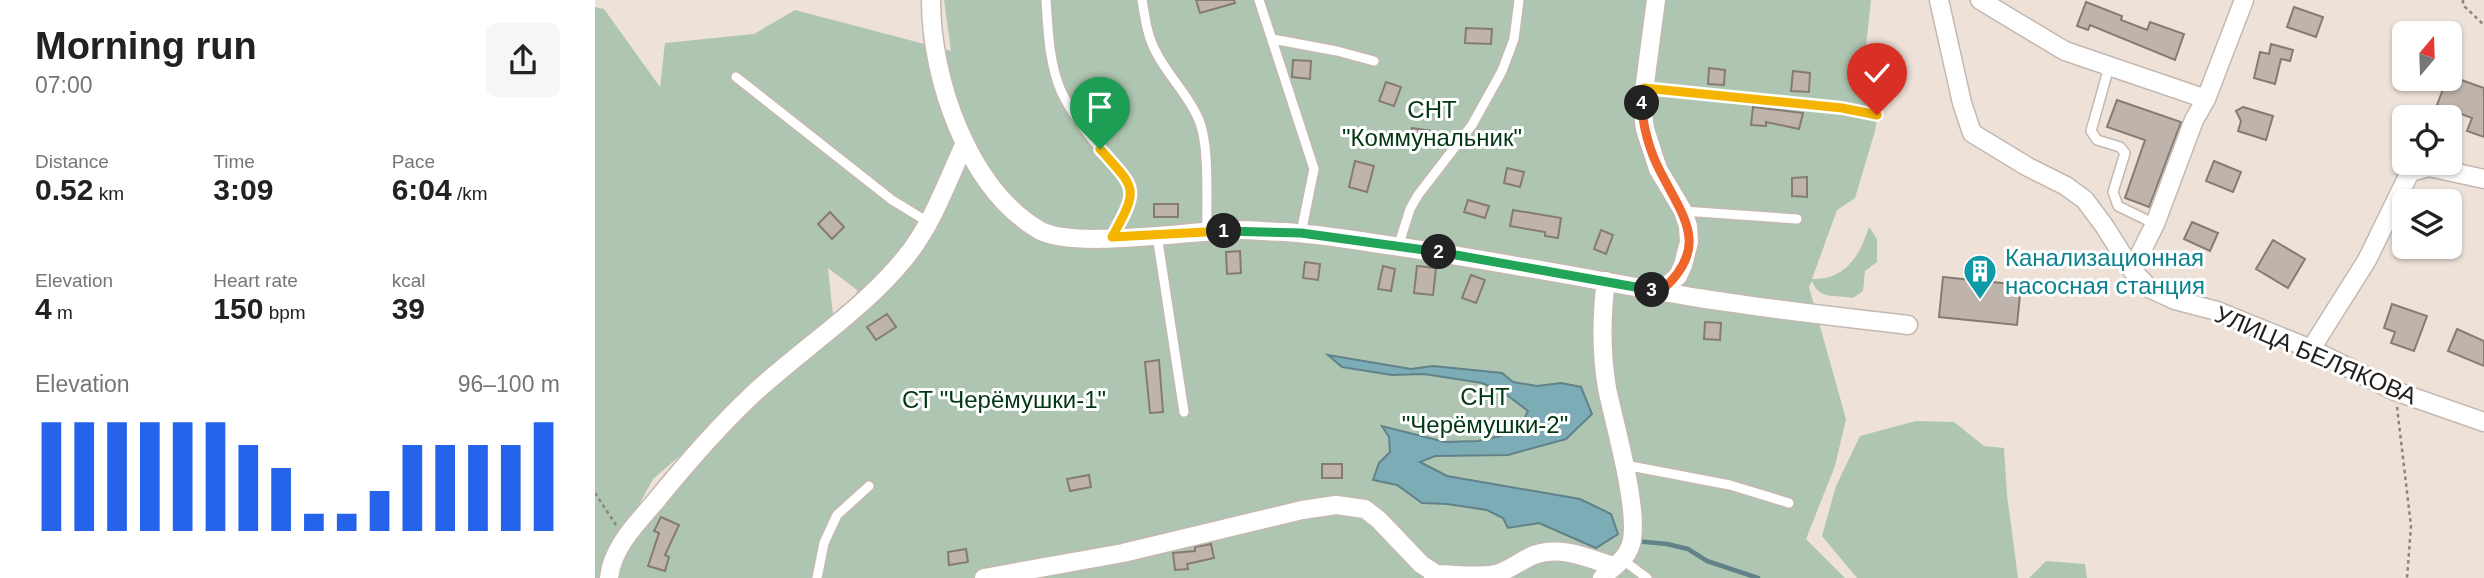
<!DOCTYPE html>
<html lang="en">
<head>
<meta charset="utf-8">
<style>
	body { margin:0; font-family:Helvetica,sans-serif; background:#f6f6f6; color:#222; height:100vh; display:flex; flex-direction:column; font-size:26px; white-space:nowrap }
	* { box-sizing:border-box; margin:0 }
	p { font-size:23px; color:#767676 }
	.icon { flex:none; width:38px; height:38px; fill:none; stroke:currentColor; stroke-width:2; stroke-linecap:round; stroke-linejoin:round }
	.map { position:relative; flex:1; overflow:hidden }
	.side { display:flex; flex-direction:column; background:#fff; width:595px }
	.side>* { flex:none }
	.needle { width:46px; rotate:19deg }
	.fabs { position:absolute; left:1797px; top:21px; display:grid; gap:14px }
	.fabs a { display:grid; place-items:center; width:70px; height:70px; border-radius:10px; background:#fff; box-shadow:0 2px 5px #0004; font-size:35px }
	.pin { position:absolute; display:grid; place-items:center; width:60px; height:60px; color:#fff; margin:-72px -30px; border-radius:50% 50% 50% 0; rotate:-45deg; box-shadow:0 0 7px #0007 }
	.pin .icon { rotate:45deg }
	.km { position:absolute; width:35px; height:35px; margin:-18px; border-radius:50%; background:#222; color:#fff; font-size:19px; line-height:35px; text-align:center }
	.round { display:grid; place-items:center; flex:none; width:74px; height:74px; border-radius:10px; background:#f6f6f6 }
	.overview { display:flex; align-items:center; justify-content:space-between; height:119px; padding:0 35px }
	h1 { font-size:38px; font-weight:800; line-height:52px }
	.metrics { display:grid; grid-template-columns:repeat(3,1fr); gap:10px; height:119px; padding:7px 35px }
	.metrics div { display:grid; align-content:center }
	.metrics b { font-size:30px; font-weight:800 }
	.metrics small { font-size:19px; font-weight:400 }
	.metrics p { font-size:19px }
	.chart { height:196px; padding:14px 35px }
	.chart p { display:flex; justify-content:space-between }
	.chart svg { width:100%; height:126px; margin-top:7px; stroke:#2563eb; stroke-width:6 }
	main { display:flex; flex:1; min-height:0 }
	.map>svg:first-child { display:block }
</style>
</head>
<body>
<main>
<section class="side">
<div class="overview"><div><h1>Morning run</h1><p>07:00</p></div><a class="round"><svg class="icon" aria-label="share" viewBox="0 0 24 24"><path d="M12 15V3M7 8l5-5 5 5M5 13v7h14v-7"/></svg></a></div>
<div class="metrics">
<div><p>Distance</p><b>0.52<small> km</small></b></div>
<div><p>Time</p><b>3:09</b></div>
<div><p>Pace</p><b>6:04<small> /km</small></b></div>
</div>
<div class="metrics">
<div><p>Elevation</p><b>4<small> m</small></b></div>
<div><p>Heart rate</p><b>150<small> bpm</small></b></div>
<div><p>kcal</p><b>39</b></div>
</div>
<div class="chart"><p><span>Elevation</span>96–100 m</p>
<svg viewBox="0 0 160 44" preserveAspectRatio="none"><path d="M5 44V6M15 44V6M25 44V6M35 44V6M45 44V6M55 44V6M65 44V14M75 44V22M85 44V38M95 44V38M105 44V30M115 44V14M125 44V14M135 44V14M145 44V14M155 44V6"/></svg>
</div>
</section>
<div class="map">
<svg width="1889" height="578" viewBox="0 0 1889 578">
	<rect width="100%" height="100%" fill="#ede1d8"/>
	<path fill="#aec6b1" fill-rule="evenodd" d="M349,0H1276L1270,54L1292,58L1280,131L1260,198L1242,210L1217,279C1251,280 1265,255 1274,227L1282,239V262L1270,271L1268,291L1258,298C1240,294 1225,301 1217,281L1214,287L1251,419L1240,466L1211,539L1250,578H0V7L9,9L65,87L70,43L159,34L200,10L356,51ZM233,268L262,290L260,301L209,342L238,315ZM110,434L27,536L58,479Z
		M1321,421L1359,422L1389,446L1409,448L1412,495L1423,578H1262L1227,536L1241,486L1265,436Z
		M1451,561L1490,564L1492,578H1434Z"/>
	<path fill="#7cadb6" stroke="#618288" stroke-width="2" d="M733,355L816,369L838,366L907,373L918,382L942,386L966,383L986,387L997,414L971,439L913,455L840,456L825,462L852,476L985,499L1016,514L1023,534L1001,548L944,523L913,528L908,518L892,510L852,504L827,503L802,485L778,480L784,463L795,452L794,437L787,426L850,442L883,441L923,432L933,411L908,392L887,383L829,374L797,375L747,367Z"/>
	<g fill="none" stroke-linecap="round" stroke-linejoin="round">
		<path stroke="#618288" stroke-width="4.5" d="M1040,541L1072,544L1093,549L1112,561L1163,578"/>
	</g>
	<path fill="#bfb4ac" stroke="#857b73" stroke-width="2" d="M601,0H639L640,3L605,13Z
		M1491,2L1527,16L1526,20L1552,30L1555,22L1589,34L1580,60L1495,25L1493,30L1482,26Z
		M1699,7L1728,17L1721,37L1692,27Z
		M871,28L897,29L896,44L870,43Z
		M1676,44L1698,50L1695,61L1686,59L1680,84L1659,78L1665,52L1674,54Z
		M698,60L716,61L715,79L697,77Z
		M1114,68L1130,70L1129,85L1113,84Z
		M1198,71L1215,73L1214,92L1196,91Z
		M1855,76L1889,88V137L1872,131L1877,118L1842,105L1852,79H1855Z
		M791,82L806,87L799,106L784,101Z
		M510,83L520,95L505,109L494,97Z
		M1522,100L1586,122L1554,207L1530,198L1550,140L1512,127Z
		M1158,107L1208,113L1204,129L1171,122V126L1156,125Z
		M1648,107L1678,116L1671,140L1643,131L1646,121L1641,111Z
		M817,128L838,131L836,144L815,141Z
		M760,161L779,166L772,192L754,187Z
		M1619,161L1646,172L1638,192L1611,181Z
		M912,168L929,172L925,187L909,183Z
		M1212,177V197L1197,196V178Z
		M873,200L894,206L890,218L869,212Z
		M559,204H583V217H559Z
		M918,210L966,218L963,238L950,236V232L915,226Z
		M235,212L249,227L237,239L223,224Z
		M1597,222L1623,233L1615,251L1589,239Z
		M1006,230L1018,235L1011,254L999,249Z
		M1678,240L1710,259L1693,288L1661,269Z
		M645,251L646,273L632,274L631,252Z
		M710,262L725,264L723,280L708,278Z
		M788,266L800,269L796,291L783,289Z
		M822,266L841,268L838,295L819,293Z
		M876,275L890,280L881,303L867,298Z
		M1348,277L1426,285L1422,325L1344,317Z
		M1797,304L1832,316L1819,351L1796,343L1800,332L1789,328Z
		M292,314L301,327L281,340L272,327Z
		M1110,322L1126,323L1125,340L1109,339Z
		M1862,329L1889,341V366L1853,351Z
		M564,360L568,412L555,413L550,362Z
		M727,464H747V478H727Z
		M494,475L496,487L475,491L472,479Z
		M66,517L84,525L70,555L74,557L70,571L53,566L64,533L59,531Z
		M616,544L619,558L592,564L593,569L580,570L578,553L600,551V547Z
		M371,549L373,562L354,565L353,552Z"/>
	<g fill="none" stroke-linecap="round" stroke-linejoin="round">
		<defs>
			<path id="service" d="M451,0C453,30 454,63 466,91C476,112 491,132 506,150C516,162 537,176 537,193C537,208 524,225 517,237
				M547,0C550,17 552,36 561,52C573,76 593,94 604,120C615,147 611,201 612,232
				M664,0L719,169L706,233
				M677,39L742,51L779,61
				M1514,67L1496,131L1502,140L1525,147L1530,153L1518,192L1523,206L1560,224
				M141,77L297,200L333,222
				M1049,88L1247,108L1282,115
				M1088,211L1202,219
				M562,235L589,412
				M803,247L815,209L823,195L877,125L907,71L919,39L924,0
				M1030,465L1135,485L1194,503
				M1028,560L1052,578
				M222,578L229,543L242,515L274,486"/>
			<path id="minor" d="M336,0C336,79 373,188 444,230C478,250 599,230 643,230C659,230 674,232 689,232C724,234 758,240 792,245C890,259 988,278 1086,295C1161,308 1237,316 1313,325
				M1061,0L1047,106L1050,129L1063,169L1088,211L1093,226L1094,242L1088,265L1083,276L1066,291
				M1344,0L1367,103L1377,133L1433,167L1471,186L1490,200L1510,227L1537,270L1554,288L1580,300L1622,311L1716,349L1800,391L1889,422
				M1385,0L1470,51L1611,99
				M1537,270L1560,224L1599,120L1611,99L1649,0
				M1716,349L1772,260L1815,172L1834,167L1889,179
				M14,578C17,548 41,524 60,502C90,465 121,429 156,396C206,349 267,311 310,258C337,225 352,182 369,145
				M389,578L528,553L707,510L741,505L770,509L784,520L826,564L841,574
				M838,578L841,574C860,574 880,578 900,574C914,571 926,560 939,555C966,545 993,558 1018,566
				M1007,578C1017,567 1030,561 1035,547C1047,518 1019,423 1012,388C1006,352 1006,318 1011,281"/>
		</defs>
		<use href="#service" stroke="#c4b8b0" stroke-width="12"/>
		<use href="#minor" stroke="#c4b8b0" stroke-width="21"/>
		<path stroke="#8c847e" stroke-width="2.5" stroke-dasharray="3.5 3.5" stroke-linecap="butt" d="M1868,0V5L1889,25
			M1802,407L1816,526L1812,578
			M0,493L21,525"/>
		<use href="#service" stroke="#fff" stroke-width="9"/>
		<use href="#minor" stroke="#fff" stroke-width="18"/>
	</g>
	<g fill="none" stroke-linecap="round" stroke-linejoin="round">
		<defs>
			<path id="split-1" d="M505,149C542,190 544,188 517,237L629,231"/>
			<path id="split-2" d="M629,231L706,233L844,252"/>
			<path id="split-3" d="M844,252L1057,290"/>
			<path id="split-4" d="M1047,103C1047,125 1055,152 1065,171C1089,218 1116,247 1066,291L1057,290"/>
			<path id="split-5" d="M1047,103L1049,88L1247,108L1282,115"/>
		</defs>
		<use href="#split-1" stroke="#fff" stroke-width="14"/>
		<use href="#split-2" stroke="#fff" stroke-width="14"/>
		<use href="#split-3" stroke="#fff" stroke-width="14"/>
		<use href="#split-4" stroke="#fff" stroke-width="14"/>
		<use href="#split-5" stroke="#fff" stroke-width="14"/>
		<use href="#split-1" stroke="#f5b400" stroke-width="9"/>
		<use href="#split-2" stroke="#22a559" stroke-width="9"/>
		<use href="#split-3" stroke="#22a559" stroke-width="9"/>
		<use href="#split-4" stroke="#f0652b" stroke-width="9"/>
		<use href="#split-5" stroke="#f5b400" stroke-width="9"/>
	</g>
	<defs>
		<symbol id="building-pin" viewBox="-11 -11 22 30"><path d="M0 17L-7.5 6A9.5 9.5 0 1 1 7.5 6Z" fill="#0f9aa8" stroke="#fff"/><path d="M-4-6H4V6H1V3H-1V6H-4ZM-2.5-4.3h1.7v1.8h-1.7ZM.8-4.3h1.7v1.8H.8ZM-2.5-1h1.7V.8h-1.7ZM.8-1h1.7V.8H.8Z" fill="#fff"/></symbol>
	</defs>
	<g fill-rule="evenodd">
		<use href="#building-pin" x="1366" y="252" width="38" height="52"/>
	</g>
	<g text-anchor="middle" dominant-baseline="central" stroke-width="6" stroke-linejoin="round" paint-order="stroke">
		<g font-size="24" fill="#003712" stroke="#fff">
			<text x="837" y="109">СНТ<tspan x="837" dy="28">"Коммунальник"</tspan></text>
			<text x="890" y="396">СНТ<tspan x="890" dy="28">"Черёмушки-2"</tspan></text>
			<text x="409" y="399">СТ "Черёмушки-1"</text>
		</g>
		<g font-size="24" fill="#0d838f" stroke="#fff" text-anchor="start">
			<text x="1410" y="257">Канализационная<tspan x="1410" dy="28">насосная станция</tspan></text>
		</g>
		<g font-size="24" fill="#231f1c" stroke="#fff">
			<text transform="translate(1721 355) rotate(23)">УЛИЦА БЕЛЯКОВА</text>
		</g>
	</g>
</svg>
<div class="fabs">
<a><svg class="needle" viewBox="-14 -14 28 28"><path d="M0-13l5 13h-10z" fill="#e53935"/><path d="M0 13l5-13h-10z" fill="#767676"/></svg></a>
<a><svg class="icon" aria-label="locate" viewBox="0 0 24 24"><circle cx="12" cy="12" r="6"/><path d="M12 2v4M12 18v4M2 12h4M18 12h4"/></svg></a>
<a><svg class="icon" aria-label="layers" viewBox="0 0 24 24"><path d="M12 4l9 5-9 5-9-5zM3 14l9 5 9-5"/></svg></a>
</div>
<div class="pin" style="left:505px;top:149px;background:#1e9e55"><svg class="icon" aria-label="arrive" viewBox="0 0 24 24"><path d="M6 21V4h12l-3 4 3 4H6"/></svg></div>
<div class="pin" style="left:1282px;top:115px;background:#d93025"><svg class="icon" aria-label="check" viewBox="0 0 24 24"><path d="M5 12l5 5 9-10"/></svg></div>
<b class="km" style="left:629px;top:231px">1</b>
<b class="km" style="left:844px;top:252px">2</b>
<b class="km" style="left:1057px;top:290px">3</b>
<b class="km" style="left:1047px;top:103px">4</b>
</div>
</main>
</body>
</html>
